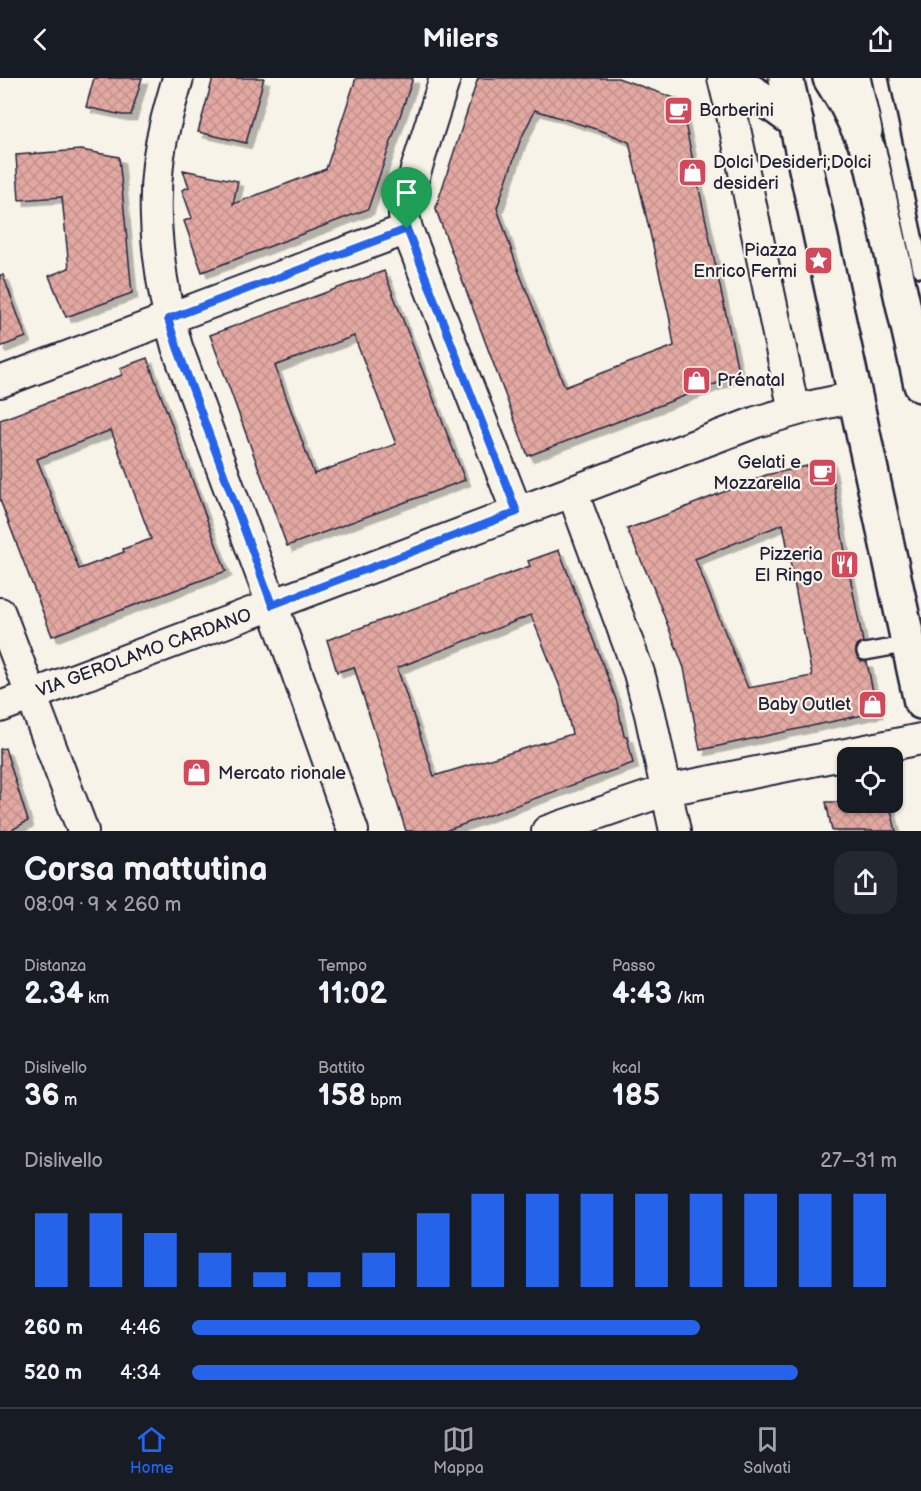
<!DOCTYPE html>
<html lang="it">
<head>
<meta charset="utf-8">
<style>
	body { margin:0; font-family:"Balsamiq Sans",sans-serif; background:#242831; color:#f1f3f6; height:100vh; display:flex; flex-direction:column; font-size:22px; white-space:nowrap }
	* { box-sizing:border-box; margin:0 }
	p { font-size:20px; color:#9ea1a6 }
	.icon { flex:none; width:33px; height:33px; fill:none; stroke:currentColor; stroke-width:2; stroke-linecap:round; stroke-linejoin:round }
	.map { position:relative; height:753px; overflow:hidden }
	.sheet { display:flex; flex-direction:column; background:#171b24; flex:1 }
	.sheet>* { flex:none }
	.fabs { position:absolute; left:837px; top:669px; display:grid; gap:12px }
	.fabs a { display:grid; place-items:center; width:66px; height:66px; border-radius:12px; background:#171b24; box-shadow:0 2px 4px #0004; font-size:30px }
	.pin { position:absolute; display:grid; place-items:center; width:51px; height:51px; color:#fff; margin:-62px -26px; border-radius:50% 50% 50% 0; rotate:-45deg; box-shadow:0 0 6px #0007 }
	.pin .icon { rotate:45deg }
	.round { display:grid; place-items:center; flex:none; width:63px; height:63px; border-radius:18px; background:#242831 }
	.overview { display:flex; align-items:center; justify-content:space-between; height:102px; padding:0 24px }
	h1 { font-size:33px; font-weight:800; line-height:45px }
	.figures { display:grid; grid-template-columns:repeat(3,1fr); gap:9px; height:102px; padding:6px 24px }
	.figures div { display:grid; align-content:center }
	.figures b { font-size:30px; font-weight:800 }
	.figures small { font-size:16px; font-weight:400 }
	.figures p { font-size:16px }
	.chart { height:168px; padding:12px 24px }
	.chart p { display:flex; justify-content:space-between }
	.chart svg { width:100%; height:108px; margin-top:6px; stroke:#2563eb; stroke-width:6 }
	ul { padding:0 24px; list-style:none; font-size:20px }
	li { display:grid; grid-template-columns:96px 72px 1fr; align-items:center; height:45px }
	li i { height:15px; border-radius:8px; background:#2563eb }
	header { display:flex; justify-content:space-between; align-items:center; height:78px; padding:0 24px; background:#171b24; font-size:27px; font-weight:800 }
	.menu { display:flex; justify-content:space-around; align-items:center; height:84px; border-top:2px solid #363941; background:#171b24; font-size:16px; color:#9ea1a6 }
	.menu a { display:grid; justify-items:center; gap:3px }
	.menu .selected { color:#2563eb }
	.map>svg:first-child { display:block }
</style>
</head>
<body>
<header><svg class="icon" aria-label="back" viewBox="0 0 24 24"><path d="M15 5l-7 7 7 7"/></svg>Milers<svg class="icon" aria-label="share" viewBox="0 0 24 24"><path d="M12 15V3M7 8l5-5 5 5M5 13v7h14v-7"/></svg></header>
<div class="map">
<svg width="921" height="753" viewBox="0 0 921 753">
	<defs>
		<pattern id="building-cross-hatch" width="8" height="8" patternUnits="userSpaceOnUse" patternTransform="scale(1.5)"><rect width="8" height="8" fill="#e2a8a1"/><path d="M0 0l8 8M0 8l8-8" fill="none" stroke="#c2908c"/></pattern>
		<filter id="shadow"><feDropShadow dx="5.5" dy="5.5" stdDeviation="0" flood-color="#0004"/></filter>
	</defs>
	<rect width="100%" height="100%" fill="#f7f3e8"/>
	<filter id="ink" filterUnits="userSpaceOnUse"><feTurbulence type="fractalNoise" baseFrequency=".0167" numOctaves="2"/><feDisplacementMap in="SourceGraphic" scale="12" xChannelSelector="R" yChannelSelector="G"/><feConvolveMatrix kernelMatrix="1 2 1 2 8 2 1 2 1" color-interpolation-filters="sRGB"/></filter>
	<g filter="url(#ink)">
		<path fill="url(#building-cross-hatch)" stroke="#22223b" stroke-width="1.5" fill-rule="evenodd" filter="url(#shadow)" d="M94,0H142L131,37H122L86,29Z
			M213,0H264L246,65L198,54Z
			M356,0H413L368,131L202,194L184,143L192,140L182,112L189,109L183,92L238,103L233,126L326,91Z
			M478,0H618L680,22L739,297L528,378L436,132V129ZM535,32L605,54L629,64L669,237L674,268L565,309L519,194L497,130L520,63Z
			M81,72L119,79L132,215L66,239L49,198L69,190L62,119L19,122L16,77Z
			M384,193L465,402L287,468L210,257ZM354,258L396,366L314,396L275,288Z
			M0,197H3L26,259L0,269Z
			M147,280L226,493L52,558L0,422V342L122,297L120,290ZM111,352L151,461L123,471L124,474L79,491L37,381Z
			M830,383L843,463L863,564L859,566L856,570V576L861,583L867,584L877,634L700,672L684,590L653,509L627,451L671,435L766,397ZM783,446L812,598L748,610L695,481Z
			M559,472L617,624L624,658H627L633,685L445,753H406L354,589L337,594L327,562L530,488L528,483ZM531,537L562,614L572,656L434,698L397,590Z
			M5,670L28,743L10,753H0V671Z
			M826,724H889L896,753H832Z"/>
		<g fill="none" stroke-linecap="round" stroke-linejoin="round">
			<defs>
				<path id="service" d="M880,0L921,191
					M865,574L909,566"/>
				<path id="minor" d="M178,0C170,28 161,57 158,86C151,143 161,213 177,269L286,564L353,753
					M445,0L404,130V137L407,151L517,434
					M723,0L733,41L794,333
					M0,304L407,151
					M572,413L639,595L650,636L675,753
					M0,535L83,753
					M0,629L272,527L756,344L808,329L855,319
					M547,753L667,712L921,661"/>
				<path id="secondary" d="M786,0L796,44
					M853,0L865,53"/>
				<path id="primary" d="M729,0L774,28L796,44L921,624
					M830,0L846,26L869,73L921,307"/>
			</defs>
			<use href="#service" stroke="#22223b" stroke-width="20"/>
			<use href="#minor" stroke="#22223b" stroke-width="34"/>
			<use href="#secondary" stroke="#22223b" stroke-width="38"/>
			<use href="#primary" stroke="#22223b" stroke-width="38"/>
			<use href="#service" stroke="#f7f3e8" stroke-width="15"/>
			<use href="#minor" stroke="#f7f3e8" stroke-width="30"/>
			<use href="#secondary" stroke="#f7f3e8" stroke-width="33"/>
			<use href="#primary" stroke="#f7f3e8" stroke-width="33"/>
		</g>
	</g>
	<g fill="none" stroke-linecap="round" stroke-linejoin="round" filter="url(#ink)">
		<defs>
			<path id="route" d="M407,151L517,434L272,527L177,269L168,241Z"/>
		</defs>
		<use href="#route" stroke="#fff" stroke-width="12"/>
		<use href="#route" stroke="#2563eb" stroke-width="8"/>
	</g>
	<defs>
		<symbol id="cafe-square" viewBox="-11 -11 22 22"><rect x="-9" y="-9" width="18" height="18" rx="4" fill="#d1495b" stroke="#f7f3e8"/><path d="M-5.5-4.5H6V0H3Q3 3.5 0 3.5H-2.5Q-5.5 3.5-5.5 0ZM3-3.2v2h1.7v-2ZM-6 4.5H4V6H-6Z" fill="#fff"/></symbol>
		<symbol id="shop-square" viewBox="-11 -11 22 22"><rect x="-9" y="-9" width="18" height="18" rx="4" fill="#d1495b" stroke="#f7f3e8"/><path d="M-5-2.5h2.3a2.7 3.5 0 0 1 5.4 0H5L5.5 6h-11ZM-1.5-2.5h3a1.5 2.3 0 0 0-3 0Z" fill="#fff"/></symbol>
		<symbol id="sight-square" viewBox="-11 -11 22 22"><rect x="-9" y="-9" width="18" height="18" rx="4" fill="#d1495b" stroke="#f7f3e8"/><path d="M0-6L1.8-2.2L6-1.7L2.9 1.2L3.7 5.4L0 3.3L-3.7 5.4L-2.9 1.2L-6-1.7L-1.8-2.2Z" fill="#fff"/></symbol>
		<symbol id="restaurant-square" viewBox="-11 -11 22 22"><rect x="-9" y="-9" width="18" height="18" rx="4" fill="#d1495b" stroke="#f7f3e8"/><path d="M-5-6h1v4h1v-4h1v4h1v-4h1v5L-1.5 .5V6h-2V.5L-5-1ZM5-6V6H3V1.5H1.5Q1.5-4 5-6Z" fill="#fff"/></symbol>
	</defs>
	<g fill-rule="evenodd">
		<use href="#cafe-square" x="662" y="16" width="33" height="33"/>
		<use href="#shop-square" x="676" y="78" width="33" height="33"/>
		<use href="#sight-square" x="802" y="166" width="33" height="33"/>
		<use href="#shop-square" x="680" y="286" width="33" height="33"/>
		<use href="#cafe-square" x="806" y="378" width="33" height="33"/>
		<use href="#restaurant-square" x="828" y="470" width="33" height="33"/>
		<use href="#shop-square" x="856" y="610" width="33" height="33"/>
		<use href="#shop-square" x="180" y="678" width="33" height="33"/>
	</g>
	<g text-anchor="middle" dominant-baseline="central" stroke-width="4.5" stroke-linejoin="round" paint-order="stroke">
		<g font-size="18" fill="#22223b" stroke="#f7f3e8" text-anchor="start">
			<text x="699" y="32">Barberini</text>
			<text x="713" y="84">Dolci Desideri;Dolci<tspan x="713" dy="21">desideri</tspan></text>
			<text x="797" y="172" text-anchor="end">Piazza<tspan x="797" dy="21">Enrico Fermi</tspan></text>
			<text x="717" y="302">Prénatal</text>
			<text x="801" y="384" text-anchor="end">Gelati e<tspan x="801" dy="21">Mozzarella</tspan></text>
			<text x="823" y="476" text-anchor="end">Pizzeria<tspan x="823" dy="21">El Ringo</tspan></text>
			<text x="851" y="626" text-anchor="end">Baby Outlet</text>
			<text x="218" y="695">Mercato rionale</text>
		</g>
		<g font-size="18" fill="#22223b" stroke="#f7f3e8">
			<text transform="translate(144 575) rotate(-20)">VIA GEROLAMO CARDANO</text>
		</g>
	</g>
</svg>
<div class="fabs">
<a><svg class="icon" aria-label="locate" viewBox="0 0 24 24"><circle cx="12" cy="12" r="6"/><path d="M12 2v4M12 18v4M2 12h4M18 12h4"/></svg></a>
</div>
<div class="pin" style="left:407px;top:151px;background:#1e9e55"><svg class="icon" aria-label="arrive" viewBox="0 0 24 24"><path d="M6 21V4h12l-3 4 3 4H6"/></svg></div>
</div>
<section class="sheet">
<div class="overview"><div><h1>Corsa mattutina</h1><p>08:09 · 9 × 260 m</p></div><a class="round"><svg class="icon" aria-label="share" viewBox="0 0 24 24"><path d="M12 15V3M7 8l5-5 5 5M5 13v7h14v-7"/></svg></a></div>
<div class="figures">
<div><p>Distanza</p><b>2.34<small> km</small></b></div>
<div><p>Tempo</p><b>11:02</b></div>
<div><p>Passo</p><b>4:43<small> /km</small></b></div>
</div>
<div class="figures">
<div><p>Dislivello</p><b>36<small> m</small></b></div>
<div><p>Battito</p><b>158<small> bpm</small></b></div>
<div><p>kcal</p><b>185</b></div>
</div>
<div class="chart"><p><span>Dislivello</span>27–31 m</p>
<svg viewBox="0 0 160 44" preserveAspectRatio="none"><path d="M5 44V14M15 44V14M25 44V22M35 44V30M45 44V38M55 44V38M65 44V30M75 44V14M85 44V6M95 44V6M105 44V6M115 44V6M125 44V6M135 44V6M145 44V6M155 44V6"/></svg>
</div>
<ul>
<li><b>260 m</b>4:46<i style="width:72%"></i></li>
<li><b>520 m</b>4:34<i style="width:86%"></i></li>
</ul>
</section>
<nav class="menu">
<a class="selected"><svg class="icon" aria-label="home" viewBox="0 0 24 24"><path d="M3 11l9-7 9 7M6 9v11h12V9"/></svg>Home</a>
<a><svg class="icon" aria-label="map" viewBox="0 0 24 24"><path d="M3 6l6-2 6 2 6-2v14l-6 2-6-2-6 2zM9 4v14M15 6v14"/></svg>Mappa</a>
<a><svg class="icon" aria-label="saved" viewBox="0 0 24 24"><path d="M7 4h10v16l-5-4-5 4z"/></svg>Salvati</a>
</nav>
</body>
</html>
